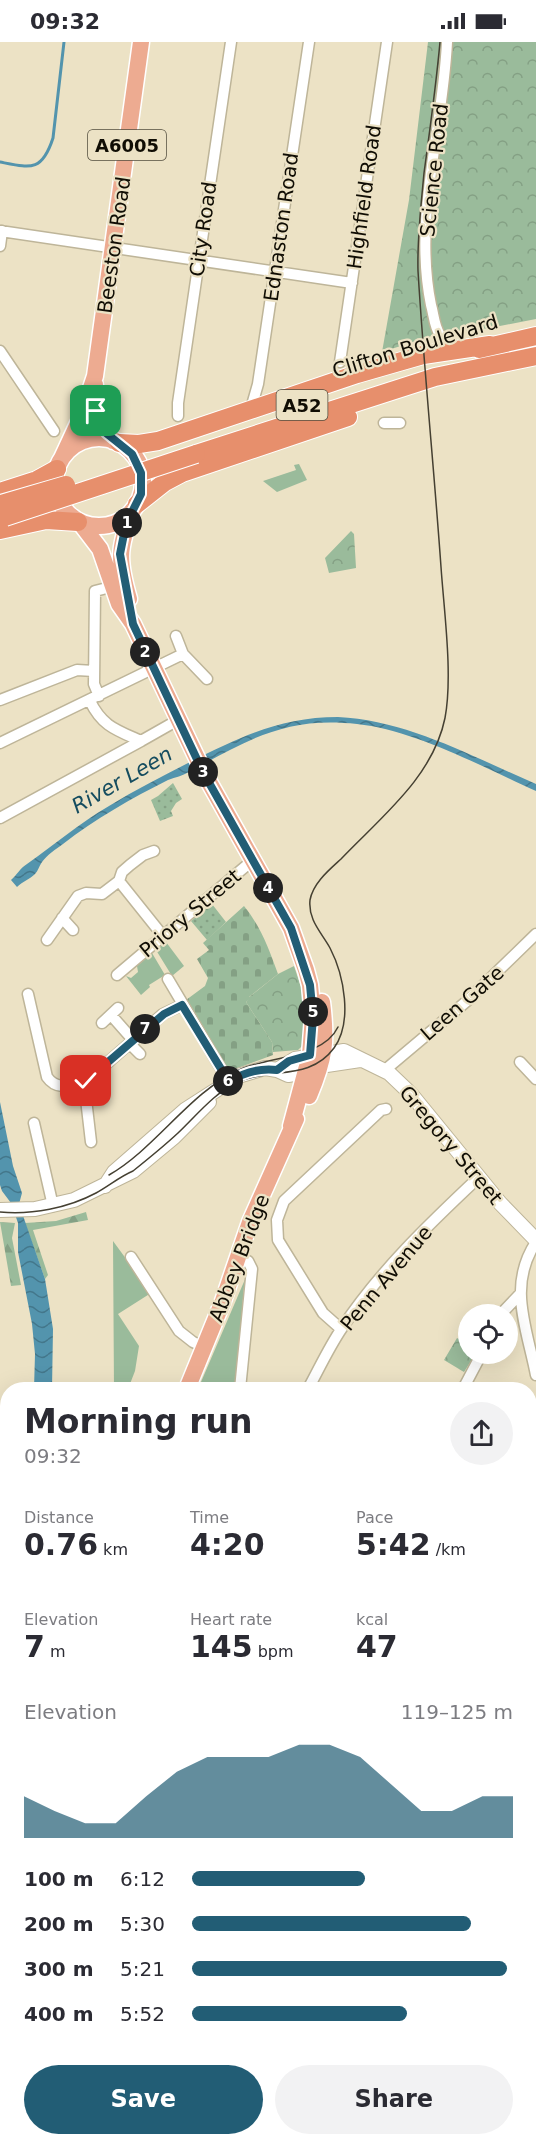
<!DOCTYPE html>
<html lang="en">
<head>
<meta charset="utf-8">
<style>
	body { margin:0; font-family:"DejaVu Sans",sans-serif; background:#f2f2f3; color:#2b2b33; height:100vh; display:flex; flex-direction:column; font-size:22px; white-space:nowrap }
	* { box-sizing:border-box; margin:0 }
	p { font-size:20px; color:#7c7c81 }
	.icon { flex:none; width:33px; height:33px; fill:none; stroke:currentColor; stroke-width:2; stroke-linecap:round; stroke-linejoin:round }
	.map { position:relative; flex:1; overflow:hidden }
	.sheet { position:absolute; left:0px; top:1340px; width:537px; height:764px; display:flex; flex-direction:column; background:#fff; border-radius:24px 24px 0 0; box-shadow:0 6px 24px #0002 }
	.sheet>* { flex:none }
	.controls { position:absolute; left:458px; top:1262px; display:grid; gap:12px }
	.controls a { display:grid; place-items:center; width:60px; height:60px; border-radius:50%; background:#fff; box-shadow:0 6px 24px #0002; font-size:30px }
	.pin { position:absolute; display:grid; place-items:center; width:51px; height:51px; color:#fff; margin:-26px; border-radius:12px; box-shadow:0 3px 9px #0006 }
	.km { position:absolute; width:30px; height:30px; margin:-15px; border-radius:50%; background:#222; color:#fff; font-size:16px; line-height:30px; text-align:center }
	.round { display:grid; place-items:center; flex:none; width:63px; height:63px; border-radius:32px; background:#f2f2f3 }
	.headline { display:flex; align-items:center; justify-content:space-between; height:102px; padding:0 24px }
	h1 { font-size:33px; font-weight:800; line-height:45px }
	.metrics { display:grid; grid-template-columns:repeat(3,1fr); gap:9px; height:102px; padding:6px 24px }
	.metrics div { display:grid; align-content:center }
	.metrics b { font-size:30px; font-weight:800 }
	.metrics small { font-size:16px; font-weight:400 }
	.metrics p { font-size:16px }
	.chart { height:168px; padding:12px 24px }
	.chart p { display:flex; justify-content:space-between }
	.chart svg { width:100%; height:108px; margin-top:6px; fill:#225d75; opacity:.7 }
	.action { display:flex; gap:12px; margin-top:auto; padding:12px 24px }
	.action a { flex:1; height:69px; border-radius:36px; background:#225d75; color:#fff; font-size:24px; font-weight:800; line-height:69px; text-align:center }
	.action a+a { background:#f2f2f3; color:#2b2b33 }
	ul { padding:0 24px; list-style:none; font-size:20px }
	li { display:grid; grid-template-columns:96px 72px 1fr; align-items:center; height:45px }
	li i { height:15px; border-radius:8px; background:#225d75 }
	.status { display:flex; justify-content:space-between; align-items:center; height:42px; padding:0 30px; background:#fff; direction:ltr }
	.status svg { height:16px; fill:currentColor }
	.map>svg:first-child { display:block }
</style>
</head>
<body>
<div class="status"><b>09:32</b><svg viewBox="0 0 49 12"><path d="M0 12V9h3v3zM5 12V6h3v6zM10 12V3h3v9zM15 12V0h3v12zM26 1h20v11H26zM47 4h2v5h-2z"/></svg></div>
<div class="map">
<svg width="536" height="2102" viewBox="0 0 536 2102">
	<defs>
		<pattern id="forest-firs" width="22" height="20" patternUnits="userSpaceOnUse" patternTransform="scale(1.5)"><rect width="22" height="20" fill="#9abb9b"/><path d="M5 1l3.5 6h-7zM16 11l3.5 6h-7z" fill="#84a084"/></pattern>
		<pattern id="cemetery-stones" width="16" height="16" patternUnits="userSpaceOnUse" patternTransform="scale(1.5)"><rect width="16" height="16" fill="#9abb9b"/><path d="M2 7V4a2 2 0 0 1 4 0v3zM10 15v-3a2 2 0 0 1 4 0v3z" fill="#84a084"/></pattern>
		<pattern id="park-crowns" width="20" height="18" patternUnits="userSpaceOnUse" patternTransform="scale(1.5)"><rect width="20" height="18" fill="#9abb9b"/><path d="M2 6a3 3 0 1 1 6 0M12 15a3 3 0 1 1 6 0" fill="none" stroke="#84a084"/></pattern>
		<pattern id="garden-dots" width="8" height="8" patternUnits="userSpaceOnUse" patternTransform="scale(1.5)"><rect width="8" height="8" fill="#9abb9b"/><path d="M2 2h.1M6 6h.1" fill="none" stroke="#84a084" stroke-width="1.8" stroke-linecap="round"/></pattern>
		<pattern id="water-waves" width="16" height="10" patternUnits="userSpaceOnUse" patternTransform="scale(1.5)"><rect width="16" height="10" fill="#5394ad"/><path d="M0 5q4-4 8 0t8 0" fill="none" stroke="#43778b"/></pattern>
	</defs>
	<rect width="100%" height="100%" fill="#ece2c5"/>
	<path fill="#9abb9b" d="M299,422L307,438L277,450L263,439L296,428L294,423Z
		M166,900L184,924L172,934L156,908Z
		M152,911L165,933L149,943L150,945L141,953L126,934L131,936L138,930L137,924Z
		M113,1199L151,1251L118,1272L139,1304L135,1329L128,1347L118,1343L117,1347H114Z
		M246,1235L247,1243L244,1245L242,1268L244,1271L235,1347L216,1341L214,1347H198Z"/>
	<path fill="url(#forest-firs)" d="M86,1170L88,1178L33,1188L48,1233L45,1237L25,1181L56,1179Z
		M0,1180L15,1181L12,1196L21,1243L11,1244Z"/>
	<path fill="url(#cemetery-stones)" d="M244,864C261,885 269,907 278,932L249,955L250,957L246,960L272,1000L273,1013L235,1027L226,1025L186,958L205,944L208,936L197,917L209,908L203,901Z
		M536,1535V1688L530,1684V1536Z"/>
	<path fill="url(#park-crowns)" d="M428,0H536V277L454,293L444,290L382,310L409,158Z
		M351,489L354,492L356,526L329,531L325,516Z
		M294,924L305,957L303,1003L298,1008L273,1010L272,1000L246,960L249,957L248,956L278,932Z
		M457,1296L468,1302V1311H476L464,1330L444,1318Z"/>
	<path fill="url(#garden-dots)" d="M173,741L182,757L176,761L171,769L173,774L160,779L151,758L158,754Z
		M212,862L226,880L207,898L191,879Z"/>
	<path fill="url(#water-waves)" d="M338,675C407,678 473,715 536,742V749C483,725 414,688 357,682C286,674 248,698 189,730C182,734 176,735 168,738C132,756 95,777 63,802C56,807 47,813 42,820C39,824 38,829 35,832C30,837 22,840 17,845L11,838C17,833 20,826 27,822C54,803 80,781 109,764C135,748 163,734 190,720C240,695 281,675 338,675Z
		M0,1060L13,1124L22,1151L19,1162L45,1237L53,1287L52,1347H34L35,1312L32,1282L18,1210V1181L11,1161L2,1149L0,1143Z"/>
	<g fill="none" stroke-linecap="round" stroke-linejoin="round">
		<path stroke="#5394ad" stroke-width="3" d="M0,120C31,126 42,130 53,96L64,0"/>
		<defs>
			<path id="minor" d="M447,0C443,88 413,175 431,263C434,273 434,284 440,293C445,300 451,303 458,307
				M0,189L352,241
				M0,204L2,189
				M0,309L54,389
				M340,320L387,0
				M248,368L252,363L258,342L309,0
				M178,374V361L231,0
				M384,381H400
				M176,594L183,612L207,637
				M99,654L94,642L95,549L103,547
				M0,658L77,628L94,629
				M90,659C102,684 116,688 141,699L178,678
				M0,701L183,612
				M0,776L141,699
				M119,839L163,894
				M62,876L73,888
				M47,898L78,854L86,851L102,852L119,839L122,830L130,823L143,813L154,809
				M117,933L253,818
				M168,937L229,1040
				M28,952L47,1035C57,1049 70,1043 84,1040L91,1100
				M111,973L133,998
				M102,981L118,966
				M129,1001L140,1012
				M520,1020L536,1037
				M385,1028L467,959L536,892
				M84,1040L89,1037L163,972L182,963
				M34,1081L53,1164
				M536,1200C507,1244 527,1286 536,1333
				M131,1215L179,1289L193,1300L204,1305
				M237,1216L248,1219L252,1227L240,1347
				M501,1272L520,1252
				M341,1287L323,1271L278,1198L277,1178L284,1159L381,1068L386,1067
				M308,1347C319,1327 329,1305 342,1286C379,1230 429,1182 478,1136
				M463,1347L482,1311
				M530,1469L536,1468
				M0,1673H8
				M7,1712H8
				M530,1746L536,1734
				M0,1800L8,1792
				M530,1959L536,1952
				M0,1969L8,1961
				M0,2028L8,2032
				M530,2063L536,2067
				M129,2096L142,2102
				M299,2096L312,2102
				M439,2096L451,2102
				M228,2102L232,2096
				M530,2102L536,2091"/>
			<path id="tertiary" d="M277,1028L295,1017L344,1009L389,1031L411,1052L500,1161L536,1198
				M105,1144L114,1130L185,1068L238,1034L265,1026L277,1028L288,1033L306,1030L320,1024L360,1018
				M0,1168L35,1167L74,1158L133,1129L174,1095L209,1060"/>
			<path id="primary" d="M95,343C96,366 96,382 113,399
				M55 440a44 44 0 1 1 88 0a44 44 0 1 1-88 0Z
				M62,416L82,373L95,334L141,0
				M81,482L100,507L119,562L133,582L205,733L291,886L306,928L310,943L313,975L310,1013L291,1084
				M129,557C118,519 118,507 132,470
				M309,1054C325,1016 327,1000 322,960
				M187,1347L223,1259L250,1180L296,1077
				M530,1812L536,1816
				M0,1855L8,1848"/>
			<path id="trunk" d="M479,307L536,294
				M119,401L139,402L158,399L357,332L423,313L490,303
				M196,412L435,335L536,314
				M0,450L37,438L57,427
				M137,462L165,440L182,431L348,375
				M0,488L46,478L78,480"/>
		</defs>
		<use href="#minor" stroke="#beb599" stroke-width="13"/>
		<use href="#tertiary" stroke="#beb599" stroke-width="16"/>
		<use href="#primary" stroke="#fff" stroke-width="19"/>
		<use href="#trunk" stroke="#fff" stroke-width="20"/>
		<use href="#minor" stroke="#fff" stroke-width="10"/>
		<use href="#tertiary" stroke="#fff" stroke-width="14"/>
		<use href="#primary" stroke="#edab91" stroke-width="16"/>
		<use href="#trunk" stroke="#e78f6c" stroke-width="18"/>
		<path stroke="#454032" stroke-width="1.5" d="M109,1133C156,1106 190,1050 239,1028C268,1014 323,1017 338,985
			M0,1170C32,1173 68,1166 96,1151C109,1144 119,1135 133,1129C148,1117 164,1104 178,1091C197,1073 214,1051 238,1040C271,1025 310,1039 334,1006C353,980 344,933 330,906C321,890 308,878 310,858C313,841 329,828 341,817C381,775 433,735 445,676C453,633 444,569 441,525C434,426 424,328 418,229C417,196 421,164 424,131C430,87 436,44 440,0"/>
		<path stroke="#454032" stroke-width="3" stroke-dasharray="8 8" stroke-linecap="butt" d="M530,1513H536
			M0,1556L8,1555"/>
		<defs>
			<path id="trunk-bridge" d="M1,462L66,443
				M5,475L196,412"/>
		</defs>
		<use href="#trunk-bridge" stroke="#fff" stroke-width="20" stroke-linecap="butt"/>
		<use href="#trunk-bridge" stroke="#e78f6c" stroke-width="18"/>
	</g>
	<g fill="none" stroke-linecap="round" stroke-linejoin="round">
		<defs>
			<path id="route" d="M86,1039L164,972L182,963L229,1040C244,1030 259,1026 277,1028L289,1019L310,1013L313,975L310,943L291,886L203,730L133,582L120,512L124,492L132,470L141,452V431L132,412L106,391L101,385L96,369"/>
		</defs>
		<use href="#route" stroke="#fff" stroke-width="12"/>
		<use href="#route" stroke="#225d75" stroke-width="8"/>
	</g>
	<g text-anchor="middle" dominant-baseline="central" stroke-width="4.5" stroke-linejoin="round" paint-order="stroke">
		<g fill="#ece2c5" stroke="#524d3e" stroke-width="1.5">
			<rect x="88" y="88" width="78" height="30" rx="4.5"/>
			<rect x="276.5" y="348" width="51" height="30" rx="4.5"/>
		</g>
		<g font-size="18" font-weight="bold" fill="#100d04">
			<text x="127" y="103">A6005</text>
			<text x="302" y="363">A52</text>
		</g>
		<g font-size="20" fill="#100d04" stroke="#ece2c5">
			<text transform="translate(434 128) rotate(-84)">Science Road</text>
			<text transform="translate(364 155) rotate(-82)">Highfield Road</text>
			<text transform="translate(281 185) rotate(-82)">Ednaston Road</text>
			<text transform="translate(203 187) rotate(-82)">City Road</text>
			<text transform="translate(114 203) rotate(-82)">Beeston Road</text>
			<text transform="translate(415 304) rotate(-17)">Clifton Boulevard</text>
			<text transform="translate(190 871) rotate(-40)">Priory Street</text>
			<text transform="translate(462 961) rotate(-41)">Leen Gate</text>
			<text transform="translate(451 1103) rotate(50)">Gregory Street</text>
			<text transform="translate(239 1216) rotate(-69)">Abbey Bridge</text>
			<text transform="translate(386 1236) rotate(-50)">Penn Avenue</text>
		</g>
		<g font-size="21" font-style="italic" fill="#144c5f" stroke="#ece2c5">
			<text transform="translate(122 738) rotate(-30)">River Leen</text>
		</g>
	</g>
</svg>
<div class="controls">
<a><svg class="icon" aria-label="locate" viewBox="0 0 24 24"><circle cx="12" cy="12" r="6"/><path d="M12 2v4M12 18v4M2 12h4M18 12h4"/></svg></a>
</div>
<div class="pin" style="left:96px;top:369px;background:#1e9e55"><svg class="icon" aria-label="arrive" viewBox="0 0 24 24"><path d="M6 21V4h12l-3 4 3 4H6"/></svg></div>
<div class="pin" style="left:86px;top:1039px;background:#d93025"><svg class="icon" aria-label="check" viewBox="0 0 24 24"><path d="M5 12l5 5 9-10"/></svg></div>
<b class="km" style="left:127px;top:481px">1</b>
<b class="km" style="left:145px;top:610px">2</b>
<b class="km" style="left:203px;top:730px">3</b>
<b class="km" style="left:268px;top:846px">4</b>
<b class="km" style="left:313px;top:970px">5</b>
<b class="km" style="left:228px;top:1039px">6</b>
<b class="km" style="left:145px;top:987px">7</b>
<section class="sheet">
<div class="headline"><div><h1>Morning run</h1><p>09:32</p></div><a class="round"><svg class="icon" aria-label="share" viewBox="0 0 24 24"><path d="M12 15V3M7 8l5-5 5 5M5 13v7h14v-7"/></svg></a></div>
<div class="metrics">
<div><p>Distance</p><b>0.76<small> km</small></b></div>
<div><p>Time</p><b>4:20</b></div>
<div><p>Pace</p><b>5:42<small> /km</small></b></div>
</div>
<div class="metrics">
<div><p>Elevation</p><b>7<small> m</small></b></div>
<div><p>Heart rate</p><b>145<small> bpm</small></b></div>
<div><p>kcal</p><b>47</b></div>
</div>
<div class="chart"><p><span>Elevation</span>119–125 m</p>
<svg viewBox="0 0 160 44" preserveAspectRatio="none"><path d="M0 44V27L10 33L20 38L30 38L40 27L50 17L60 11L70 11L80 11L90 6L100 6L110 11L120 22L130 33L140 33L150 27L160 27V44z"/></svg>
</div>
<ul>
<li><b>100 m</b>6:12<i style="width:54%"></i></li>
<li><b>200 m</b>5:30<i style="width:87%"></i></li>
<li><b>300 m</b>5:21<i style="width:98%"></i></li>
<li><b>400 m</b>5:52<i style="width:67%"></i></li>
</ul>
<div class="action"><a>Save</a><a>Share</a></div>
</section>
</div>
</body>
</html>
